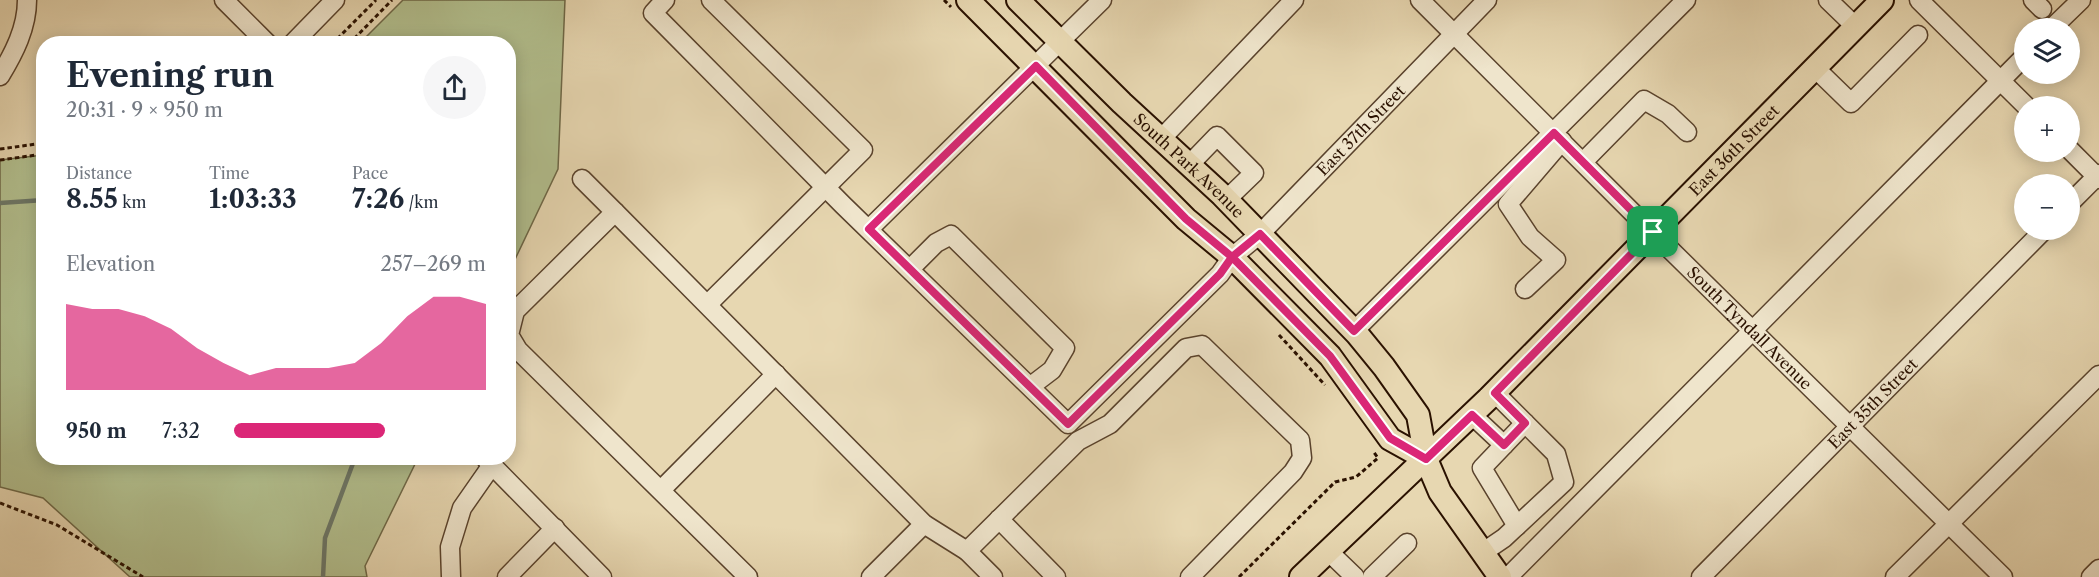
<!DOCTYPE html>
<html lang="en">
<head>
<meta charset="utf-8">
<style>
	body { margin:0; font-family:"Libre Caslon Text",serif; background:#f6f6f7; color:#1f2937; height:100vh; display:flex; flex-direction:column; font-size:22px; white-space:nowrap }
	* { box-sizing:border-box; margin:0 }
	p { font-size:20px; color:#747a83 }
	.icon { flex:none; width:33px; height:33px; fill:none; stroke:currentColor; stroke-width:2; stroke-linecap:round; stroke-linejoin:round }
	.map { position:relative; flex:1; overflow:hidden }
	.panel { position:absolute; left:36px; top:36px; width:480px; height:429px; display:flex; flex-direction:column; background:#fff; border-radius:24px; box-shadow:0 3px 15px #0003 }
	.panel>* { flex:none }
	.controls { position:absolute; left:2014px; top:18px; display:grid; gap:12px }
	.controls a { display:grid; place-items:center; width:66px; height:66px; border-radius:50%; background:#fff; box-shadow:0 3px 15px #0003; font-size:30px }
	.pin { position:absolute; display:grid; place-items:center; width:51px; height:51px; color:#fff; margin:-26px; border-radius:12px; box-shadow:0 3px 9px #0006 }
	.round { display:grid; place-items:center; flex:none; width:63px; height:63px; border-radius:32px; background:#f6f6f7 }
	.head { display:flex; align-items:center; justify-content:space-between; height:102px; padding:0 30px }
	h1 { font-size:33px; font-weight:800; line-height:45px }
	.stats { display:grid; grid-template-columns:repeat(3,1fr); gap:9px; height:102px; padding:6px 30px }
	.stats div { display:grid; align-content:center }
	.stats b { font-size:26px; font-weight:800 }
	.stats small { font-size:16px; font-weight:400 }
	.stats p { font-size:16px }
	.chart { height:168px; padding:12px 30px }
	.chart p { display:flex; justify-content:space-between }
	.chart svg { width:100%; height:108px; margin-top:6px; fill:#db2777; opacity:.7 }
	ul { padding:0 30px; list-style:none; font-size:20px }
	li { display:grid; grid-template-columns:96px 72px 1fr; align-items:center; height:45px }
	li i { height:15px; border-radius:8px; background:#db2777 }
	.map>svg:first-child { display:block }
</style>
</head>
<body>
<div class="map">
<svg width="2099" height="577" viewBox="0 0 2099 577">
	<rect width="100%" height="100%" fill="#e7d7b1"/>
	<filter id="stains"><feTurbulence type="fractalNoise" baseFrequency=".00333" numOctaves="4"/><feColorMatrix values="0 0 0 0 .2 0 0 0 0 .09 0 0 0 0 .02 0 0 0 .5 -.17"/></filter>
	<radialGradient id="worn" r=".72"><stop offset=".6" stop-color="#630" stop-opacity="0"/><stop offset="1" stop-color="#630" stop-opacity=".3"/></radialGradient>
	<path fill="#b2bf8e" stroke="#6e6847" stroke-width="1.5" d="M403,0H565L558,169L509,272L508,44L360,43Z
		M43,155L44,458H418L365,566L367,577H130L43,498L0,487V160Z"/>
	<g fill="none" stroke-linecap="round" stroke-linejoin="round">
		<path stroke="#6b7667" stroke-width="4.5" d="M0,203L44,200
			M323,577L325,538L355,458"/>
		<defs>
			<g id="minor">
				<path d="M224,0L268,44"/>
				<path id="s1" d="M665,0L653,13L843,205L1068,424L1220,274L1232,257L1260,234L1487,0"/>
				<path id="s2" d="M1420,0L1632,212L2003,577"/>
				<path d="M1828,0L1856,27"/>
				<path d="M1919,0L2026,106"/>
				<path d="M2033,0L2042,9"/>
				<path d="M2052,28L2081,0"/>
				<path d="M292,44L335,0"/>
				<path d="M1815,68L1851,103L1918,35"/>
				<path d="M0,76C14,53 27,28 27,0"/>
				<path d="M1161,139L1294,0"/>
				<path d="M2070,150L2099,179"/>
				<path d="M1583,162L1644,100L1668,114L1687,132"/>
				<path d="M1189,165L1217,136L1254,173L1226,200"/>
				<path d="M582,179L615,212L515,311L509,335L518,350L748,577"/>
				<path d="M2070,203L2099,174"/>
				<path d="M615,212L924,524L967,551"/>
				<path d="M869,229L1102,0"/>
				<path d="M910,269L936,243L951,235L1065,348L1052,370L1031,386"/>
				<path d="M1525,289L1556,260L1530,237L1508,204L1562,141"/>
				<path d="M708,304L863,150L711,0"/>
				<path d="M1354,331L1686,0"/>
				<path d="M1472,415L1504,445L1525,423"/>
				<path d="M1504,445L1482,468L1517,526"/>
				<path d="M485,458L602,577"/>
				<path d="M661,490L776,374"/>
				<path d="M999,519L1056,577"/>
				<path d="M1328,551L1355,577"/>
				<path d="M1482,553L1504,538L1564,482L1556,454L1495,393"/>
				<path d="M451,577L450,547L462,508L492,465"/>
				<path d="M507,577L555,528"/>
				<path d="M871,577L924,524"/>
				<path d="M993,577L967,551L1078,441L1110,424L1186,348L1202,345L1300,440L1302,458L1293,472L1190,577"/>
				<path d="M1372,577L1407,543"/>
				<path d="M1508,577L2025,56"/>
				<path id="s3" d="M1701,577L2044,230"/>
				<path d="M1895,577L2099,375"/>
				<path d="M2091,577L2099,569"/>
			</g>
			<g id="major">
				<path d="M968,0L1186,219L1232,257L1330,356L1390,439L1426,459"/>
				<path id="s4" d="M1018,0L1122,103L1222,195L1357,334L1384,367L1418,415L1426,459L1440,492L1500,577"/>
				<path id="s5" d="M1301,577L1489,398L1882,0"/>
			</g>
		</defs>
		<use href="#minor" stroke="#59422c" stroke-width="21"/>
		<use href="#major" stroke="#2a1100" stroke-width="26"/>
		<path stroke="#2a1100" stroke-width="3" stroke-dasharray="4.5 3" stroke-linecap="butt" d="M944,0L951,7
			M332,44L376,0
			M349,44L392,0
			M0,149L44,143
			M0,160L44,154
			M1279,335L1325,385
			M0,503L57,525L143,577
			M1239,577L1335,482L1356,477L1378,458L1373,451"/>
		<use href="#minor" stroke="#efe5cc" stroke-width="18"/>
		<use href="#major" stroke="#e7d7b1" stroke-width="22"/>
	</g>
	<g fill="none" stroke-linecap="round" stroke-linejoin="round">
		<defs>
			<path id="route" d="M1653,232L1554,133L1354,331L1260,234L1232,257L1186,219L1036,66L869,229L1068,424L1220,274L1232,257L1330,356L1390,438L1426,459L1472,415L1504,445L1525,423L1495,393L1653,232"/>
		</defs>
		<use href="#route" stroke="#fff" stroke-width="12"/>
		<use href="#route" stroke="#db2777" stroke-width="8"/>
	</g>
	<g text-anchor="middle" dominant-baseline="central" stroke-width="5" stroke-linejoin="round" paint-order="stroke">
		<g font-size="16" fill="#2a1100" stroke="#efe5cc">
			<text stroke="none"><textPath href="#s1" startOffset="1017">East 37th Street</textPath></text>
			<text stroke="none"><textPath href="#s5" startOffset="608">East 36th Street</textPath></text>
			<text stroke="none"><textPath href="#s4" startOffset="238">South Park Avenue</textPath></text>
			<text stroke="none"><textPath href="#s2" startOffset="465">South Tyndall Avenue</textPath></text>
			<text stroke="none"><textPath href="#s3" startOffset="244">East 35th Street</textPath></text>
		</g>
	</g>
	<rect width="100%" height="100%" filter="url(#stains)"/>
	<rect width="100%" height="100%" fill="url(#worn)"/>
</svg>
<div class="controls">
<a><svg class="icon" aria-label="layers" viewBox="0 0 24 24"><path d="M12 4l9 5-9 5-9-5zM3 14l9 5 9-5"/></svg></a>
<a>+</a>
<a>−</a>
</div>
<div class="pin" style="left:1653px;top:232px;background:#1e9e55"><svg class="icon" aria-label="arrive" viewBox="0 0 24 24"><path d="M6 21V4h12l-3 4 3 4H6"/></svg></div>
<section class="panel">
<div class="head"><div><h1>Evening run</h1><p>20:31 · 9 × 950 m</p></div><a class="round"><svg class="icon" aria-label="share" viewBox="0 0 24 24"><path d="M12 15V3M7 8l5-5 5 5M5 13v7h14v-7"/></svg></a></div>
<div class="stats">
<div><p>Distance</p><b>8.55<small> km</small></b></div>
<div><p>Time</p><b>1:03:33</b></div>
<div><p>Pace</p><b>7:26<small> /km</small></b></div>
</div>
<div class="chart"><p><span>Elevation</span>257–269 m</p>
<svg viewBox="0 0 160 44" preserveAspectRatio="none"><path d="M0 44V9L10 11L20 11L30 14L40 19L50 27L60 33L70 38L80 35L90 35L100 35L110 33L120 25L130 14L140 6L150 6L160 9V44z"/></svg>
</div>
<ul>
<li><b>950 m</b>7:32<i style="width:60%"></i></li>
</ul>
</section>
</div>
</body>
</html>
